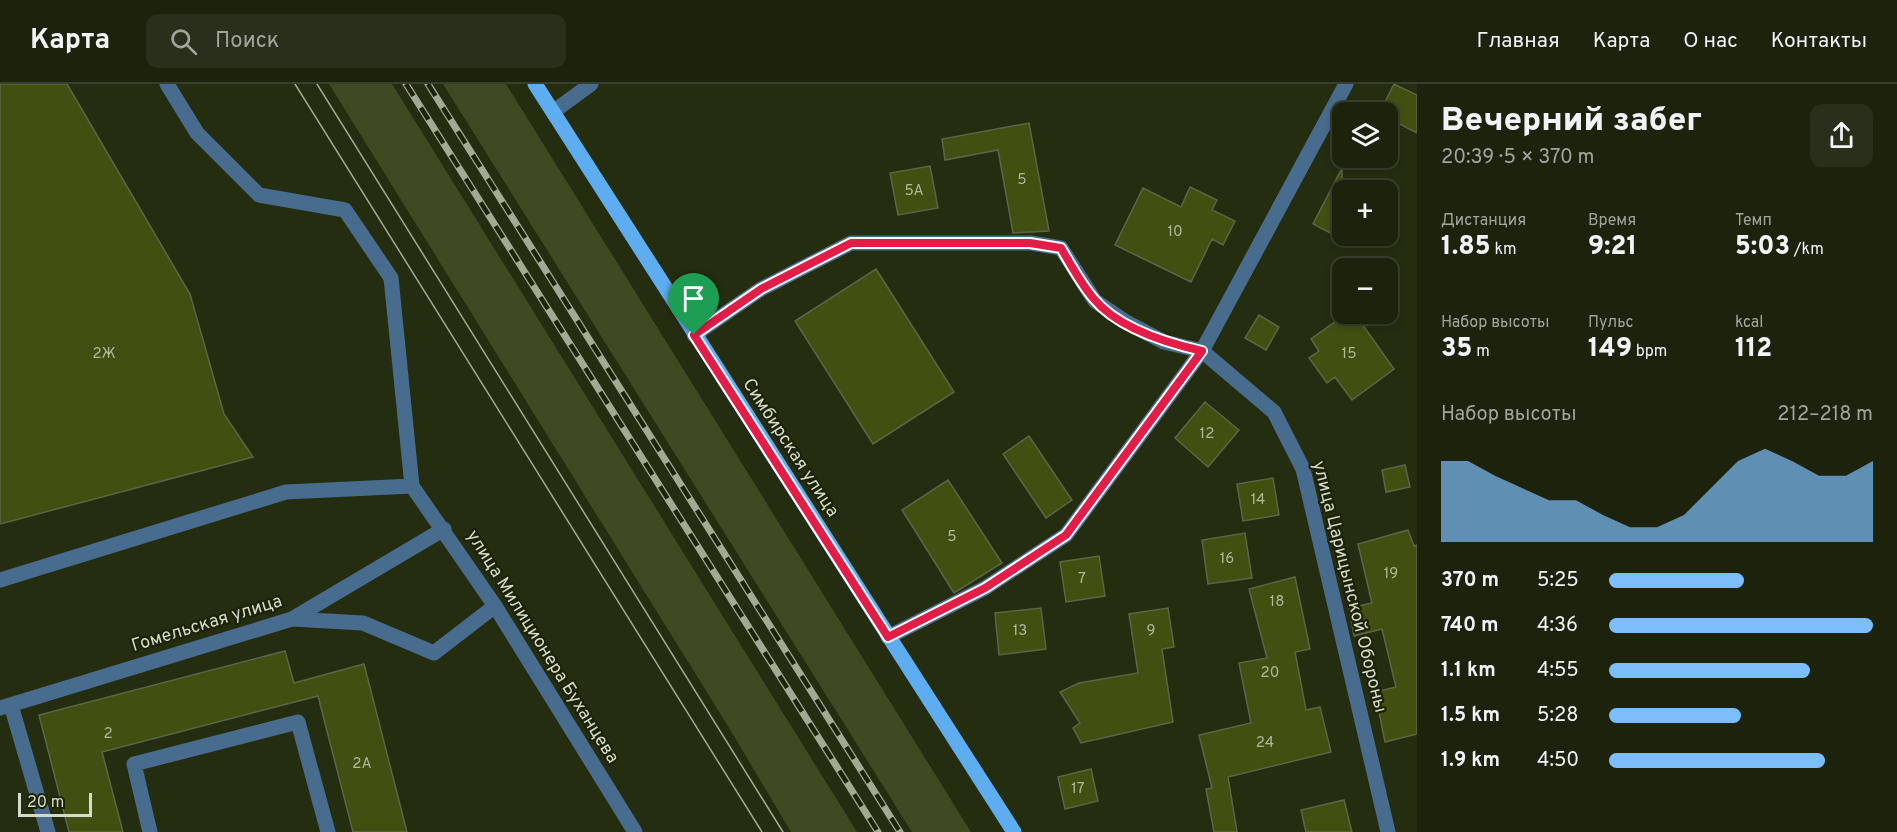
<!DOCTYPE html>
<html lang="ru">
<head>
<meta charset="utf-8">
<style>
	body { margin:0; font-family:Overpass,sans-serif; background:#292f1a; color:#f1f3f6; height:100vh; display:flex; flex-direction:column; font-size:22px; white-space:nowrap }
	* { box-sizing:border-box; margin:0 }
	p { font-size:20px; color:#a0a49d }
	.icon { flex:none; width:33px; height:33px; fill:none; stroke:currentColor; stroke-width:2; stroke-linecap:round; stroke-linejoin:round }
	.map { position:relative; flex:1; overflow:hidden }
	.drawer { display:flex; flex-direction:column; background:#1c220c; width:480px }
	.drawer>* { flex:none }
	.fabs { position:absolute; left:1332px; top:18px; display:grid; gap:12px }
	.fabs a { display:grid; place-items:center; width:66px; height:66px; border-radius:12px; background:#1c220c; box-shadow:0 3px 9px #0003,0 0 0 2px #3a3f2d; font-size:30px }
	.scale { position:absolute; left:18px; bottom:15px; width:74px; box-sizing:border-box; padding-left:6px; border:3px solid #d5dbca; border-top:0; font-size:16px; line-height:21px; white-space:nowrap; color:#d5dbca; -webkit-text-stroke:4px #1c2306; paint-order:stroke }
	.pin { position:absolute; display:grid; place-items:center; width:51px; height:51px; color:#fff; margin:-62px -26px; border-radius:50% 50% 50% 0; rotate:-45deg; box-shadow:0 0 6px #0007 }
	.pin .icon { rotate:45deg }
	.round { display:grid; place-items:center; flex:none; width:63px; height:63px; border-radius:12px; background:#292f1a }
	.head { display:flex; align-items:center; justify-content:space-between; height:102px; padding:0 24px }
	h1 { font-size:33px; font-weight:800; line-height:45px }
	.figures { display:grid; grid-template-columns:repeat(3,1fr); gap:9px; height:102px; padding:6px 24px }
	.figures div { display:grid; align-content:center }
	.figures b { font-size:26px; font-weight:800 }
	.figures small { font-size:16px; font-weight:400 }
	.figures p { font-size:16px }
	.chart { height:168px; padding:12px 24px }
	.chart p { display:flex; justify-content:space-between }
	.chart svg { width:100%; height:108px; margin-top:6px; fill:#7cbef9; opacity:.7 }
	ul { padding:0 24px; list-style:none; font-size:20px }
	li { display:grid; grid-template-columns:96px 72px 1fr; align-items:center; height:45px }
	li i { height:15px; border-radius:8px; background:#7cbef9 }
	header { display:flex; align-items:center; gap:36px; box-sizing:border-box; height:84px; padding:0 30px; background:#1c220c; border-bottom:2px solid #3a3f2d }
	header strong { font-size:28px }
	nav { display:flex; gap:33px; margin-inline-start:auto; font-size:21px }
	.search { width:420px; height:54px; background:#292f1a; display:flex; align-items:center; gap:15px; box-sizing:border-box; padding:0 21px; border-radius:12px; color:#a0a49d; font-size:22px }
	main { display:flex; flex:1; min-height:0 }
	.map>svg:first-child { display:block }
</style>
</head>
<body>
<header>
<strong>Карта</strong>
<div class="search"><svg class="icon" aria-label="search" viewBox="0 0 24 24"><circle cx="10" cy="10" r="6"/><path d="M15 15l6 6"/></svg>Поиск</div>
<nav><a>Главная</a><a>Карта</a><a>О нас</a><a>Контакты</a></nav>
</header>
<main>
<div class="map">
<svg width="1417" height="748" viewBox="0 0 1417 748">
	<rect width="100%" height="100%" fill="#252d10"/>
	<path fill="#3e4a22" d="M329,0H392L857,748H791L731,647Z
		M443,0H506L971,748H912Z"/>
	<path fill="#415011" stroke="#5c6547" stroke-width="1.5" d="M0,0H67L190,210L224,330L253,373L0,440Z
		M1394,0L1417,11V49L1388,34V28H1380Z
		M1029,39L1049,147L1013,149L998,66L945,76L942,55Z
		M930,82L938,124L898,131L890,89Z
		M1342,84V155L1313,140Z
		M1190,103L1217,116L1212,126L1235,137L1223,161L1212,155L1191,198L1115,161L1143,104L1181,123Z
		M876,185L954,308L873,360L795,237Z
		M1346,230H1355L1394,285L1352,316L1335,293L1327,299L1309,274L1319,267L1311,255Z
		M1259,231L1279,243L1266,266L1245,254Z
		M1205,318L1239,346L1208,383L1175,354Z
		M1029,352L1072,416L1046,434L1003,370Z
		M1405,381L1410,403L1386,408L1382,386Z
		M1273,394L1279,431L1243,437L1237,400Z
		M948,396L1002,479L954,509L902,426Z
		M1408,446L1414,462L1417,461V650L1385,658L1375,608L1396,603L1382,545L1354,552L1349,524L1372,519L1358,460Z
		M1245,449L1252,494L1208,500L1202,456Z
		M1099,472L1105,512L1066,518L1060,478Z
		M1295,493L1310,565L1295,568L1306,626L1320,623L1331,668L1228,693L1237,748H1214L1206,705L1212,704L1199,651L1251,639L1239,579L1267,574L1249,505Z
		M1041,524L1046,565L999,571L995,529Z
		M1168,524L1174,563L1162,565L1173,638L1081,659L1073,644L1080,639L1060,608L1079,599L1138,589L1129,530Z
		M285,567L294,599L364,580L407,748H353L318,612L102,668L123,748H69L39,631Z
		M1091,685L1098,717L1065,725L1058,693Z
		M1344,716L1352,748H1306L1301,726Z"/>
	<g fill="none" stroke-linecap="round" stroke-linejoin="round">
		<path stroke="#486c8d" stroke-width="15" d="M553,28L591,0
			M694,251L761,205L851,159H1031L1061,164L1095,217L1126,238L1164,258L1202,267L1274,328L1303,385L1388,748
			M412,402L495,522L635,748
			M0,496L286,408L412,402L391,194L345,126L259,111L197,49L167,0
			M292,535L363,539L434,569L495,522
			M888,553L985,504L1066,451L1202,267L1346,0
			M11,621L48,748
			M0,624L292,535L444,445
			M150,748L134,680L298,638L328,748"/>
		<path stroke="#5fadf1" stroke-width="15" d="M535,0L1014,748"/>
		<path stroke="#a2a994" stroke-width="1.5" d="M295,0L762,748
			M317,0L783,748"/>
		<defs>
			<path id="rail" d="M406,0L878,748
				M428,0L900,748"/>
		</defs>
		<use href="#rail" stroke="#a2a994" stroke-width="7"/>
		<use href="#rail" stroke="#1c2306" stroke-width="4.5" stroke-dasharray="14" stroke-linecap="butt"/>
	</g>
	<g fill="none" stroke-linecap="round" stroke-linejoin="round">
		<defs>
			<path id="route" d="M851,159H1030L1061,164C1071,181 1081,200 1094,215C1118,244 1167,259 1202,267L1066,451L985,504L888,553L694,251L761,205Z"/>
		</defs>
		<use href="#route" stroke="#fff" stroke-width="12"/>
		<use href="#route" stroke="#e11d48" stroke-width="8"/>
	</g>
	<g text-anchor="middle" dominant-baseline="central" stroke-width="4.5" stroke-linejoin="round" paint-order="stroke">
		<g font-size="15" fill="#b0b89c">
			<text x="1022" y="96">5</text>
			<text x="914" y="107">5А</text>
			<text x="1175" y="148">10</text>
			<text x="104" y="270">2Ж</text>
			<text x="1349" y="270">15</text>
			<text x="1207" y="350">12</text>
			<text x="1258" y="416">14</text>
			<text x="952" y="453">5</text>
			<text x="1227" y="475">16</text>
			<text x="1391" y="490">19</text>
			<text x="1082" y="495">7</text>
			<text x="1277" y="518">18</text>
			<text x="1020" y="547">13</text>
			<text x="1151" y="547">9</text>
			<text x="1270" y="589">20</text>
			<text x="108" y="650">2</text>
			<text x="1265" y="659">24</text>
			<text x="362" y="680">2А</text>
			<text x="1078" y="705">17</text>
		</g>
		<g font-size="18" fill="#d5dbca" stroke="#1c2306">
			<text transform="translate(790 364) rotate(57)">Симбирская улица</text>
			<text transform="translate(1349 503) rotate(76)">улица Царицынской Обороны</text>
			<text transform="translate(207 540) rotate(-17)">Гомельская улица</text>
			<text transform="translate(542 563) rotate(58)">улица Милиционера Буханцева</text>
		</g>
	</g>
</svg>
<div class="fabs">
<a><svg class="icon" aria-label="layers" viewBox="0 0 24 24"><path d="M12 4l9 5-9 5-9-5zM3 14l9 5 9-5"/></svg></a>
<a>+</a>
<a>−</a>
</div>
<div class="scale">20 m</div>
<div class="pin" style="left:694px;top:251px;background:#1e9e55"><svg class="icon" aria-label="arrive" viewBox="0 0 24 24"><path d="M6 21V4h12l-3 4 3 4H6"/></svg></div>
</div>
<section class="drawer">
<div class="head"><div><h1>Вечерний забег</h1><p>20:39 · 5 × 370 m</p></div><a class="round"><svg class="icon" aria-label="share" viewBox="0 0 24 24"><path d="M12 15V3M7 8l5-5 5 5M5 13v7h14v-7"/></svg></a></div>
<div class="figures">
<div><p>Дистанция</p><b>1.85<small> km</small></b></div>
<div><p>Время</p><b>9:21</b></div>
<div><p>Темп</p><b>5:03<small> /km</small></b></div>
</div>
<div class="figures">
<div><p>Набор высоты</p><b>35<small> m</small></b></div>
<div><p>Пульс</p><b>149<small> bpm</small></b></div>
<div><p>kcal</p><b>112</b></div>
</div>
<div class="chart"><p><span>Набор высоты</span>212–218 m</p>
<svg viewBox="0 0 160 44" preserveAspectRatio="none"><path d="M0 44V11L10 11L20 17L30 22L40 27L50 27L60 33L70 38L80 38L90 33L100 22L110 11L120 6L130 11L140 17L150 17L160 11V44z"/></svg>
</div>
<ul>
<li><b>370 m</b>5:25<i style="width:51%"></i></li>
<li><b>740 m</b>4:36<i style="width:100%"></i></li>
<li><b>1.1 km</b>4:55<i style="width:76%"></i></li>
<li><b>1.5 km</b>5:28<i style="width:50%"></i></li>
<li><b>1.9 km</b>4:50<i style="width:82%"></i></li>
</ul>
</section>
</main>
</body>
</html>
